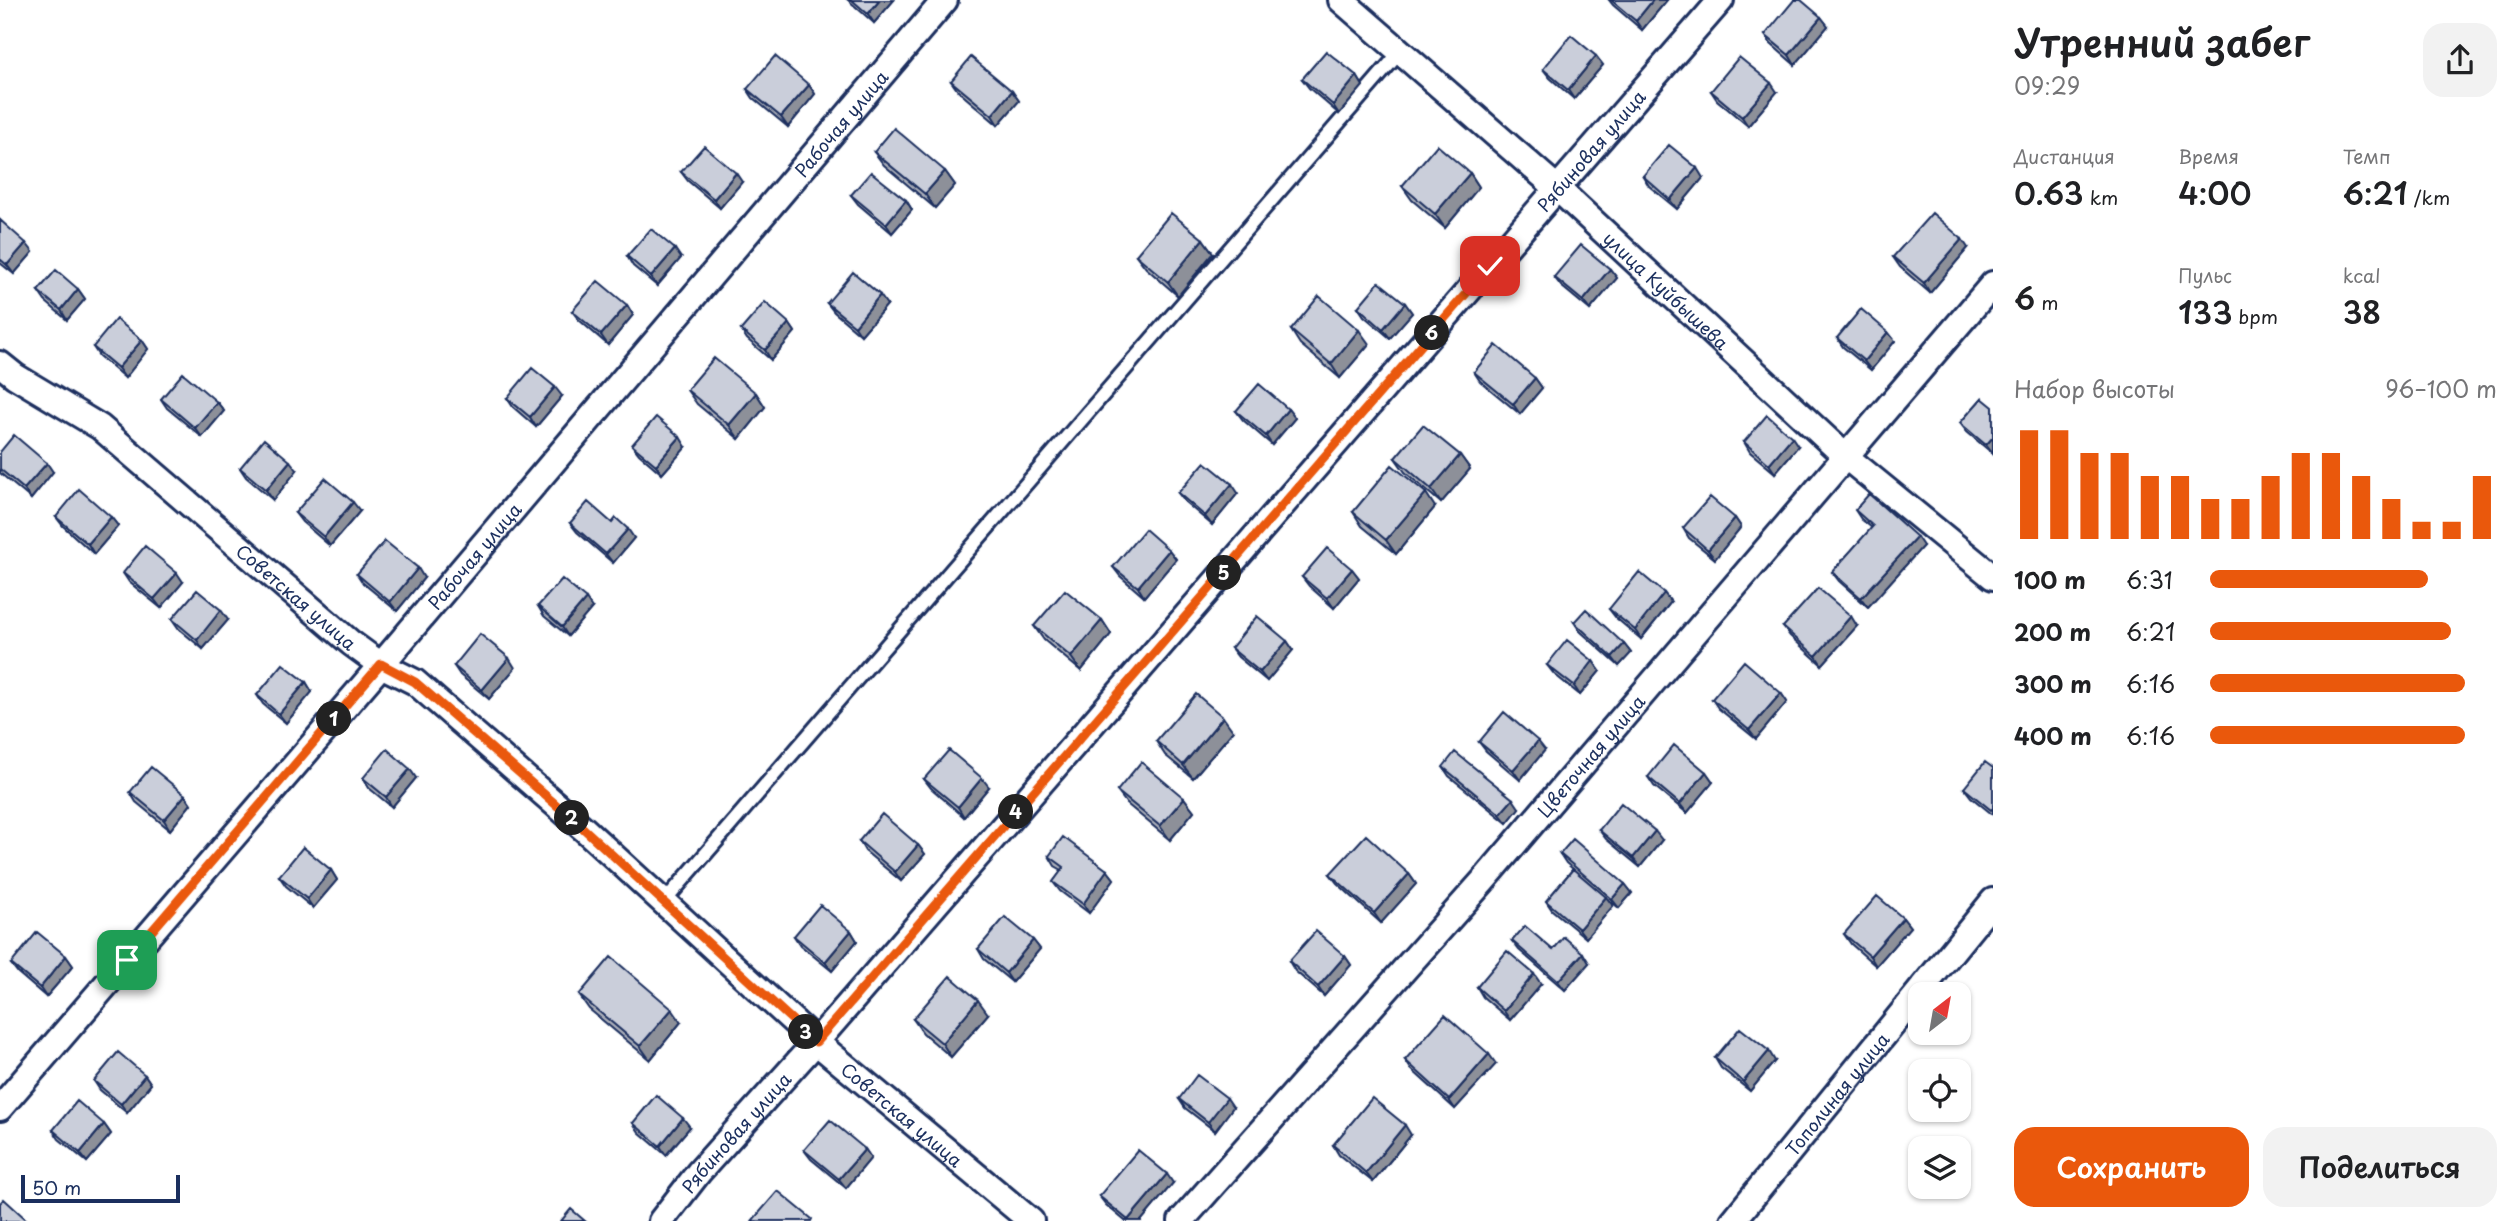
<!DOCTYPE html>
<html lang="ru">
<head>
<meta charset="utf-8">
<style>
	body { margin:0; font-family:"Playpen Sans",sans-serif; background:#f2f2f2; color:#202124; height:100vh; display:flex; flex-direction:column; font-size:26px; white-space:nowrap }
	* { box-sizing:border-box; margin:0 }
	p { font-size:23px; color:#757577 }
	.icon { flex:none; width:38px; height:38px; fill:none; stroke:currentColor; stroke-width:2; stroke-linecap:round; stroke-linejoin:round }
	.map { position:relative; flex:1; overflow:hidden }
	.drawer { display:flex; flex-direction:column; background:#fff; width:525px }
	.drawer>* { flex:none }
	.needle { width:46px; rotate:31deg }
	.buttons { position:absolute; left:1908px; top:982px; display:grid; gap:14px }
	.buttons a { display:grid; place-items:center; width:63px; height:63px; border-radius:14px; background:#fff; box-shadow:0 2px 5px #0004; font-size:35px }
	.scale { position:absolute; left:21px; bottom:18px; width:159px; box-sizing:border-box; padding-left:7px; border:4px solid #1b2f5e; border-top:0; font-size:19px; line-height:24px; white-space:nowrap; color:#1b2f5e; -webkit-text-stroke:5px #fff; paint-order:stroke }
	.pin { position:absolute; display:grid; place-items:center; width:60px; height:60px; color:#fff; margin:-30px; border-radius:14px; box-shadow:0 4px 10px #0006 }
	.km { position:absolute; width:35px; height:35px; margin:-18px; border-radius:50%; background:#222; color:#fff; font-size:19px; line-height:35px; text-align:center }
	.round { display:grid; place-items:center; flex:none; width:74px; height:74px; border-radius:21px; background:#f2f2f2 }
	.head { display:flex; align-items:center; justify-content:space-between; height:119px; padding:0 21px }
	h1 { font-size:38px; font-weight:600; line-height:52px }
	.stats { display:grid; grid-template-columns:repeat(3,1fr); gap:10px; height:119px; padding:7px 21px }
	.stats div { display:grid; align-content:center }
	.stats b { font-size:30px; font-weight:600 }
	.stats small { font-size:19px; font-weight:400 }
	.stats p { font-size:19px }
	.chart { height:196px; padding:14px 21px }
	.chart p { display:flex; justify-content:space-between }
	.chart svg { width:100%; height:126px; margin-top:7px; stroke:#ea580c; stroke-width:6 }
	.button { display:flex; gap:14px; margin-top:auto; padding:14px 21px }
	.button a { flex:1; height:80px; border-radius:21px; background:#ea580c; color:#fff; font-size:28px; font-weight:600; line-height:80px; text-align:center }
	.button a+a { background:#f2f2f2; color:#202124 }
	ul { padding:0 21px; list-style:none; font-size:23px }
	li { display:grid; grid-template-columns:112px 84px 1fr; align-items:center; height:52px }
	li i { height:18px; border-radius:9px; background:#ea580c }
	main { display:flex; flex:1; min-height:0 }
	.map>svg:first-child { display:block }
</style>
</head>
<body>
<main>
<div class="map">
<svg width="1993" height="1221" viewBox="0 0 1993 1221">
	<rect width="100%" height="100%" fill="#fff"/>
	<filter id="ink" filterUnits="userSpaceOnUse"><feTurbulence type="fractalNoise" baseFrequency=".0143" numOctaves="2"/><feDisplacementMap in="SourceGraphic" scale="14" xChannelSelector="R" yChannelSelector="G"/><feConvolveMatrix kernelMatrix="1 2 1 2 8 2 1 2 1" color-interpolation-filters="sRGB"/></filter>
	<g filter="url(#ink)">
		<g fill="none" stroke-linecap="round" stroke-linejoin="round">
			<defs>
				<path id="lane" d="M664,902L1400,52"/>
				<g id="street">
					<path id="s1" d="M1341,0L1558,189L1845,456L1993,577"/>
					<path id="s2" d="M0,364L15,376L100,427L351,643L381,665L415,682L584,829L816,1042L1031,1221"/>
					<path id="s3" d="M0,1108L381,665L945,0"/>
					<path id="s4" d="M661,1221L699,1172L816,1042L1721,0"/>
					<path id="s5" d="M1181,1221L1483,881L1993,284"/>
					<path id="s6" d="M1733,1221L1993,901"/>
				</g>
			</defs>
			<use href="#lane" stroke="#1b2f5e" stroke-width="18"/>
			<use href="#street" stroke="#1b2f5e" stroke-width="30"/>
			<use href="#lane" stroke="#fff" stroke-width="12"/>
			<use href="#street" stroke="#fff" stroke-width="24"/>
		</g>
		<path fill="#aeb1bb" stroke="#1b2f5e" stroke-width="2" d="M848,0H894L874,23Z
			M1609,0H1667L1642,30L1613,5Z
			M1821,17L1828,26L1795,65L1771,44L1765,35Z
			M1596,56L1603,65L1574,99L1550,78L1543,69Z
			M1357,76L1363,86L1339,114L1309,88L1302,79Z
			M951,81L1012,91L1019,101L998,125L958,91Z
			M809,85L815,94L788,127L753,98L747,89Z
			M1711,91L1777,92L1748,126L1717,100Z
			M874,152L945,171L955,185L935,208L884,165Z
			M681,172L742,182L720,208L688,181Z
			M1470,173L1479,187L1445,228L1412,200L1402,186Z
			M1643,176L1703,178L1677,209L1649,186Z
			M851,195L906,200L912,210L892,233L858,204Z
			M0,220L33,252L14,274L0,263Z
			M1203,239L1213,253L1178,296L1146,268L1136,255Z
			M1968,248L1930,293L1900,267L1893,257Z
			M627,256L681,258L657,286L633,266Z
			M1610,269L1617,278L1590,310L1561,286L1554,277Z
			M78,289L85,299L67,320L45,301L38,291Z
			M827,303L887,305L861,335L834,312Z
			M1405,303L1412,313L1390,338L1364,316L1358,307Z
			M627,305L633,315L608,345L579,320L572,311Z
			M789,323L795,332L771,360L747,339L741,330Z
			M1291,330L1369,344L1340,378L1300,344Z
			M1888,332L1895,341L1871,370L1843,347L1837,338Z
			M142,340L148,349L125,378L99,356L93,347Z
			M1474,372L1535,378L1542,388L1520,414L1480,381Z
			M687,390L756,393L765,407L739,439L697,404Z
			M562,396L536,427L513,407L507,398Z
			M1982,398L1993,454L1967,432L1960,423Z
			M161,399L217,402L224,411L202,437L167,408Z
			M1288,409L1295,418L1272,445L1243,420L1236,411Z
			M1744,442L1798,446L1775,473L1750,452Z
			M632,445L686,447L662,474L639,454Z
			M0,452L53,472L31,499L0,473Z
			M1460,455L1470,469L1441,503L1405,472L1395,458Z
			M240,468L297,470L273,500L246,477Z
			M1178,493H1238L1212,525L1185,502Z
			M1435,507L1396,554L1362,526L1353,512Z
			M1855,510L1923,546L1868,607L1839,581L1832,572L1872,528L1861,519Z
			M360,511L330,546L302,522L295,513Z
			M56,517H111L118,526L94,554L63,526Z
			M1735,518L1741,527L1715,559L1689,538L1683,528Z
			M570,523H612L634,538L613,563L577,532Z
			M1169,550L1176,559L1144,597L1120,576L1113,567Z
			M1352,569L1359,578L1334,608L1309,586L1302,577Z
			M123,573L183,582L161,608L129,582Z
			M357,574L424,578L397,611L363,583Z
			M1664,593L1671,602L1641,639L1616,618L1609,609Z
			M538,606L592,608L568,636L544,616Z
			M172,619L228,620L203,649L179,629Z
			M1102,620L1111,634L1081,671L1044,640L1034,626Z
			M1574,622L1624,644L1631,653L1619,666L1580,631Z
			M1857,626L1822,665L1790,636L1783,627Z
			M1287,641L1293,650L1267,681L1238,657L1231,648Z
			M1593,661L1600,671L1580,695L1554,674L1547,665Z
			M454,666L515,668L489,699L460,675Z
			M306,682L312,692L286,723L263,704L257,695Z
			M1781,693L1787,702L1756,739L1718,708L1712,699Z
			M1233,731L1193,778L1165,755L1156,741Z
			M1479,742L1545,750L1520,780L1486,751Z
			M1443,767L1519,808L1507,823L1449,776Z
			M1993,768V815L1971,797L1964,788Z
			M1706,772L1713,782L1687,813L1654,786L1648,777Z
			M363,778H416L392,807L369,788Z
			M924,779L989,787L964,817L931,788Z
			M1117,791L1184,798L1194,811L1170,840L1127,804Z
			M130,792L185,795L191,804L170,830L136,802Z
			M1599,830L1662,840L1640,867L1606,839Z
			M859,841L918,845L925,854L901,881L865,851Z
			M1560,854L1625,884L1632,893L1619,908L1608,899L1613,906L1586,938L1552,910L1546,901L1573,869L1566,863Z
			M1049,856L1107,870L1114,879L1089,913L1060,891L1053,882L1062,870L1055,866Z
			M331,870L337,880L313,908L286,886L279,876Z
			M1330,874H1409L1416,884L1381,923L1337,883Z
			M1903,918L1910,927L1876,966L1851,944L1844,934Z
			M851,931L857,941L832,971L800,945L794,936Z
			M1033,940L1040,949L1012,982L984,959L978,949Z
			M1512,941L1553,950L1589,963L1565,990L1519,950Z
			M66,956L73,966L46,997L18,973L11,964Z
			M1345,956L1351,965L1324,996L1295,971L1289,961Z
			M1541,984L1510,1020L1483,997L1477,987Z
			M579,995L681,1022L650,1060L589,1009Z
			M988,1014L951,1057L923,1033L913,1019Z
			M1715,1058L1775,1061L1750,1091L1721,1068Z
			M1405,1060L1496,1064L1455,1109L1411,1069Z
			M145,1075L151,1084L127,1113L100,1090L94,1081Z
			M1179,1099L1233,1107L1215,1131L1185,1108Z
			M633,1123L690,1127L666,1155L639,1132Z
			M104,1124L111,1134L87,1162L59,1139L53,1130Z
			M1411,1135L1373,1182L1339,1155L1333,1145Z
			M865,1149L871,1158L846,1188L811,1159L804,1150Z
			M1173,1183L1141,1221H1125L1106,1205L1099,1196Z"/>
		<path fill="#8d9099" stroke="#1b2f5e" stroke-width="2" d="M880,0H894L874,23L868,14Z
			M1653,0H1667L1642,30L1636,21Z
			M1821,17L1828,26L1795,65L1789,55Z
			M1596,56L1603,65L1574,99L1568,90Z
			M1357,76L1363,86L1339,114L1333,105Z
			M1771,83L1777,92L1748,126L1742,117Z
			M809,85L815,94L788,127L781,117Z
			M1012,91L1019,101L998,125L992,115Z
			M1697,168L1703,178L1677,209L1670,200Z
			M945,171L955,185L935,208L925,194Z
			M736,173L742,182L720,208L714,199Z
			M1470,173L1479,187L1445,228L1435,214Z
			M906,200L912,210L892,233L886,224Z
			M1203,239L1213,253L1178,296L1168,282Z
			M1962,239L1968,248L1930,293L1924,283Z
			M26,243L33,252L14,274L7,265Z
			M675,249L681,258L657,286L651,277Z
			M1610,269L1617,278L1590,310L1583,301Z
			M78,289L85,299L67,320L61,310Z
			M880,295L887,305L861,335L855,326Z
			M1405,303L1412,313L1390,338L1383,329Z
			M627,305L633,315L608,345L601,335Z
			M789,323L795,332L771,360L765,350Z
			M1359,330L1369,344L1340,378L1331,364Z
			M1888,332L1895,341L1871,370L1864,361Z
			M142,340L148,349L125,378L118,368Z
			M1535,378L1542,388L1520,414L1513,404Z
			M555,387L562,396L536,427L530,417Z
			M756,393L765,407L739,439L729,425Z
			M217,402L224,411L202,437L195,428Z
			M1288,409L1295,418L1272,445L1266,436Z
			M680,437L686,447L662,474L656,465Z
			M1792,437L1798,446L1775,473L1769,464Z
			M1993,437V454L1986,445Z
			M1460,455L1470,469L1441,503L1431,489Z
			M290,461L297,470L273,500L266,490Z
			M47,463L53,472L31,499L24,489Z
			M1232,484L1238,493L1212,525L1205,516Z
			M1426,493L1435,507L1396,554L1386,540Z
			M353,502L360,511L330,546L324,537Z
			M111,517L118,526L94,554L88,544Z
			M1735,518L1741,527L1715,559L1708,550Z
			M628,529L634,538L613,563L606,554Z
			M1917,537L1923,546L1868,607L1861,598Z
			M1169,550L1176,559L1144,597L1138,587Z
			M418,568L424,578L397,611L390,602Z
			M1352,569L1359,578L1334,608L1327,598Z
			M177,573L183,582L161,608L154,599Z
			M1664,593L1671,602L1641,639L1635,630Z
			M586,599L592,608L568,636L562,627Z
			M221,610L228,620L203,649L197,640Z
			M1851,616L1857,626L1822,665L1816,656Z
			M1102,620L1111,634L1081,671L1071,657Z
			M1287,641L1293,650L1267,681L1260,672Z
			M1624,644L1631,653L1619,666L1612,657Z
			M509,658L515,668L489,699L482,690Z
			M1593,661L1600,671L1580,695L1574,686Z
			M306,682L312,692L286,723L279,714Z
			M1781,693L1787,702L1756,739L1749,730Z
			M1223,717L1233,731L1193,778L1183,765Z
			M1538,741L1545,750L1520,780L1513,770Z
			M410,769L416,778L392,807L386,797Z
			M1706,772L1713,782L1687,813L1680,804Z
			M982,778L989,787L964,817L958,807Z
			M185,795L191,804L170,830L164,820Z
			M1184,798L1194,811L1170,840L1160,826Z
			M1513,799L1519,808L1507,823L1500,814Z
			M1655,831L1662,840L1640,867L1633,858Z
			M918,845L925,854L901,881L895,872Z
			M331,870L337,880L313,908L307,899Z
			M1107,870L1114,879L1089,913L1083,904Z
			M1409,874L1416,884L1381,923L1374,913Z
			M1625,884L1632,893L1619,908L1612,899Z
			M1606,897L1613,906L1586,938L1579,929Z
			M1903,918L1910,927L1876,966L1870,956Z
			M851,931L857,941L832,971L825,962Z
			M1033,940L1040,949L1012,982L1006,973Z
			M1583,953L1589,963L1565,990L1558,981Z
			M66,956L73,966L46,997L40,988Z
			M1345,956L1351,965L1324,996L1318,987Z
			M1534,974L1541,984L1510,1020L1504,1011Z
			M978,1000L988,1014L951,1057L942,1043Z
			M672,1009L681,1022L650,1060L640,1046Z
			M1769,1051L1775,1061L1750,1091L1743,1082Z
			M1489,1054L1496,1064L1455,1109L1449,1100Z
			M145,1075L151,1084L127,1113L121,1104Z
			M1227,1098L1233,1107L1215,1131L1208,1122Z
			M683,1118L690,1127L666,1155L660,1146Z
			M104,1124L111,1134L87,1162L80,1153Z
			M1405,1125L1411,1135L1373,1182L1366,1173Z
			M865,1149L871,1158L846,1188L839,1179Z
			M1167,1174L1173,1183L1141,1221H1129L1128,1220Z"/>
		<path fill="#caceda" stroke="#1b2f5e" stroke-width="2" d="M852,0H880L868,14Z
			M1611,0H1653L1636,21Z
			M1794,0H1801L1821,17L1789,55L1765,35Z
			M1571,35L1596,56L1568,90L1543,69Z
			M1326,51L1357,76L1333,105L1302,79Z
			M775,56L809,85L781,117L747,89Z
			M971,57L1012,91L992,115L951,81Z
			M1739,57L1771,83L1742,117L1711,91Z
			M894,128L945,171L925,194L874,152Z
			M1437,145L1470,173L1435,214L1402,186Z
			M1669,145L1697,168L1670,200L1643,176Z
			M704,146L736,173L714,199L681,172Z
			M871,172L906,200L886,224L851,195Z
			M1171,213L1203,239L1168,282L1136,255Z
			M1932,213L1962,239L1924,283L1893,257Z
			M0,220L26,243L7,265L0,259Z
			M651,229L675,249L651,277L627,256Z
			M1581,245L1610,269L1583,301L1554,277Z
			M56,270L78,289L61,310L38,291Z
			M853,272L880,295L855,326L827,303Z
			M598,281L627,305L601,335L572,311Z
			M1379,282L1405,303L1383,329L1358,307Z
			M1319,296L1359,330L1331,364L1291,330Z
			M765,302L789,323L765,350L741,330Z
			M1861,309L1888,332L1864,361L1837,338Z
			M116,319L142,340L118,368L93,347Z
			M1496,345L1535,378L1513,404L1474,372Z
			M714,358L756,393L729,425L687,390Z
			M532,368L555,387L530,417L507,398Z
			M183,373L217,402L195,428L161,399Z
			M1259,384L1288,409L1266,436L1236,411Z
			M1982,398L1993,407V437L1986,445L1960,423Z
			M1767,415L1792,437L1769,464L1744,442Z
			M656,417L680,437L656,465L632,445Z
			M1423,425L1460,455L1431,489L1395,458Z
			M14,435L47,463L24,489L0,469V452Z
			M264,439L290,461L266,490L240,468Z
			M1205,462L1232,484L1205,516L1178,493Z
			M1392,465L1426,493L1386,540L1353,512Z
			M325,478L353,502L324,537L295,513Z
			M79,489L111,517L88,544L56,517Z
			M1869,494L1917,537L1861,598L1832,572L1873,526L1855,510Z
			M1710,497L1735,518L1708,550L1683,528Z
			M588,502L612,523L616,518L628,529L606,554L570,523Z
			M1145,529L1169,550L1138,587L1113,567Z
			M385,541L418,568L390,602L357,574Z
			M145,546L177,573L154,599L123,573Z
			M1327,548L1352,569L1327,598L1302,577Z
			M1639,572L1664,593L1635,630L1609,609Z
			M562,579L586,599L562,627L538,606Z
			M1818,588L1851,616L1816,656L1783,627Z
			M197,590L221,610L197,640L172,619Z
			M1065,590L1102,620L1071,657L1034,626Z
			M1586,609L1624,644L1612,657L1574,622Z
			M1257,616L1287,641L1260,672L1231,648Z
			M480,634L509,658L482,690L454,666Z
			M1567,640L1593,661L1574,686L1547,665Z
			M1744,661L1781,693L1749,730L1712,699Z
			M283,664L306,682L279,714L257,695Z
			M1196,694L1223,717L1183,765L1156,741Z
			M1504,712L1538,741L1513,770L1479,742Z
			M1674,745L1706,772L1680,804L1648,777Z
			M387,749L410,769L386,797L363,778Z
			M949,750L982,778L958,807L924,779Z
			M1455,752L1513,799L1500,814L1443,767Z
			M1141,762L1184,798L1160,826L1117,791Z
			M1985,762L1993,768V808L1991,810L1964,788Z
			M151,767L185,795L164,820L130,792Z
			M1621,803L1655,831L1633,858L1599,830Z
			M882,814L918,845L895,872L859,841Z
			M1366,835L1409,874L1374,913L1330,874Z
			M1063,837L1107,870L1083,904L1053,882L1064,867L1049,856Z
			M1573,839L1625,884L1612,899L1560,854Z
			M303,847L331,870L307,899L279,876Z
			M1573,869L1606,897L1579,929L1546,901Z
			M1877,896L1903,918L1870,956L1844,934Z
			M820,905L851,931L825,962L794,936Z
			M1005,917L1033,940L1006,973L978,949Z
			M1525,926L1553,950L1564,937L1583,953L1558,981L1512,941Z
			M1316,931L1345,956L1318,987L1289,961Z
			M37,932L66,956L40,988L11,964Z
			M1507,951L1534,974L1504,1011L1477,987Z
			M611,957L672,1009L640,1046L579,995Z
			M950,976L978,1000L942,1043L913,1019Z
			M1445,1015L1489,1054L1449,1100L1405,1060Z
			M1740,1028L1769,1051L1743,1082L1715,1058Z
			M118,1052L145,1075L121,1104L94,1081Z
			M1197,1075L1227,1098L1208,1122L1179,1099Z
			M656,1095L683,1118L660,1146L633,1123Z
			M1372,1098L1405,1125L1366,1173L1333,1145Z
			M77,1101L104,1124L80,1153L53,1130Z
			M830,1120L865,1149L839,1179L804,1150Z
			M1138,1150L1167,1174L1128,1220L1099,1196Z
			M778,1191L812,1219L811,1221H752Z
			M4,1199L27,1220L26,1221H0V1203Z
			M571,1209L585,1221H561Z"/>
	</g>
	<g fill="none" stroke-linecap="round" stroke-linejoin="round" filter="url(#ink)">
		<defs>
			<path id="route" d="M127,960L381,664L415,682L584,829L816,1042L1490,266"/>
		</defs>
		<use href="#route" stroke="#fff" stroke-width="14"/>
		<use href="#route" stroke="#ea580c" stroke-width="9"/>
	</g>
	<g text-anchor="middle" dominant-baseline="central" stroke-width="5" stroke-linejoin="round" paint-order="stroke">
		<g font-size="18" fill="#1b2f5e" stroke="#fff">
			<text stroke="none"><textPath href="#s3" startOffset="1295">Рабочая улица</textPath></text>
			<text stroke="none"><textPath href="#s4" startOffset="1418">Рябиновая улица</textPath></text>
			<text stroke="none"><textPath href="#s1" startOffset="436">улица Куйбышева</textPath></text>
			<text stroke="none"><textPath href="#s3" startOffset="728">Рабочая улица</textPath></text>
			<text stroke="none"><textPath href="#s2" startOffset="378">Советская улица</textPath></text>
			<text stroke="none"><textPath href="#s5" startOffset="620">Цветочная улица</textPath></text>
			<text stroke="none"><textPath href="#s6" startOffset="164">Тополиная улица</textPath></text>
			<text stroke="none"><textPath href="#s2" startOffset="1176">Советская улица</textPath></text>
			<text stroke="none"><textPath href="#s4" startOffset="116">Рябиновая улица</textPath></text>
		</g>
	</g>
</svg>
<div class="buttons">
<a><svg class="needle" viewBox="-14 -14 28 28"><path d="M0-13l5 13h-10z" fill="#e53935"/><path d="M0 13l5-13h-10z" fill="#757577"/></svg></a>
<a><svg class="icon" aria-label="locate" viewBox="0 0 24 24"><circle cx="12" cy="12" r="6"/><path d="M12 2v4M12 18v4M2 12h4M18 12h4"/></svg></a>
<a><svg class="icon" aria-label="layers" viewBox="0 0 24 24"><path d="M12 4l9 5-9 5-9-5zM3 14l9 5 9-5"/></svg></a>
</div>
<div class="scale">50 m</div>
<div class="pin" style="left:127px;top:960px;background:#1e9e55"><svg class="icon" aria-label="arrive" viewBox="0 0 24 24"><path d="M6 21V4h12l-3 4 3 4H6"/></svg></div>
<div class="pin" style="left:1490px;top:266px;background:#d93025"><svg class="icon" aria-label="check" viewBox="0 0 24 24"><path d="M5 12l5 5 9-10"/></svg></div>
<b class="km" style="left:334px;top:719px">1</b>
<b class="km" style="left:572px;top:818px">2</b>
<b class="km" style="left:806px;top:1032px">3</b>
<b class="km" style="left:1016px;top:812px">4</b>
<b class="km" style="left:1224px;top:573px">5</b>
<b class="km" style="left:1432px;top:333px">6</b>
</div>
<section class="drawer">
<div class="head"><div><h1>Утренний забег</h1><p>09:29</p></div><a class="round"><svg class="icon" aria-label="share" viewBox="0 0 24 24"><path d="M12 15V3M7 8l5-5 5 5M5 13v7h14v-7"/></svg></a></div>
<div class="stats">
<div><p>Дистанция</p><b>0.63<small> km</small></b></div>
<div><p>Время</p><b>4:00</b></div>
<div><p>Темп</p><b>6:21<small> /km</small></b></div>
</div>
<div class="stats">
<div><b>6<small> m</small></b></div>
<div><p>Пульс</p><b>133<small> bpm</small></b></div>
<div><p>kcal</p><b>38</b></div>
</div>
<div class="chart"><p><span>Набор высоты</span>96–100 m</p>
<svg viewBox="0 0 160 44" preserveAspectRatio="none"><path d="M5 44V6M15 44V6M25 44V14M35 44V14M45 44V22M55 44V22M65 44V30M75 44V30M85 44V22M95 44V14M105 44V14M115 44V22M125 44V30M135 44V38M145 44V38M155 44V22"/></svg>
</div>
<ul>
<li><b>100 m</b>6:31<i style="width:76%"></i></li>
<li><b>200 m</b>6:21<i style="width:84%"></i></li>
<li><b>300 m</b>6:16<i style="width:89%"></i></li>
<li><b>400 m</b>6:16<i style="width:89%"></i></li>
</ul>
<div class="button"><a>Сохранить</a><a>Поделиться</a></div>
</section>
</main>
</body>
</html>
